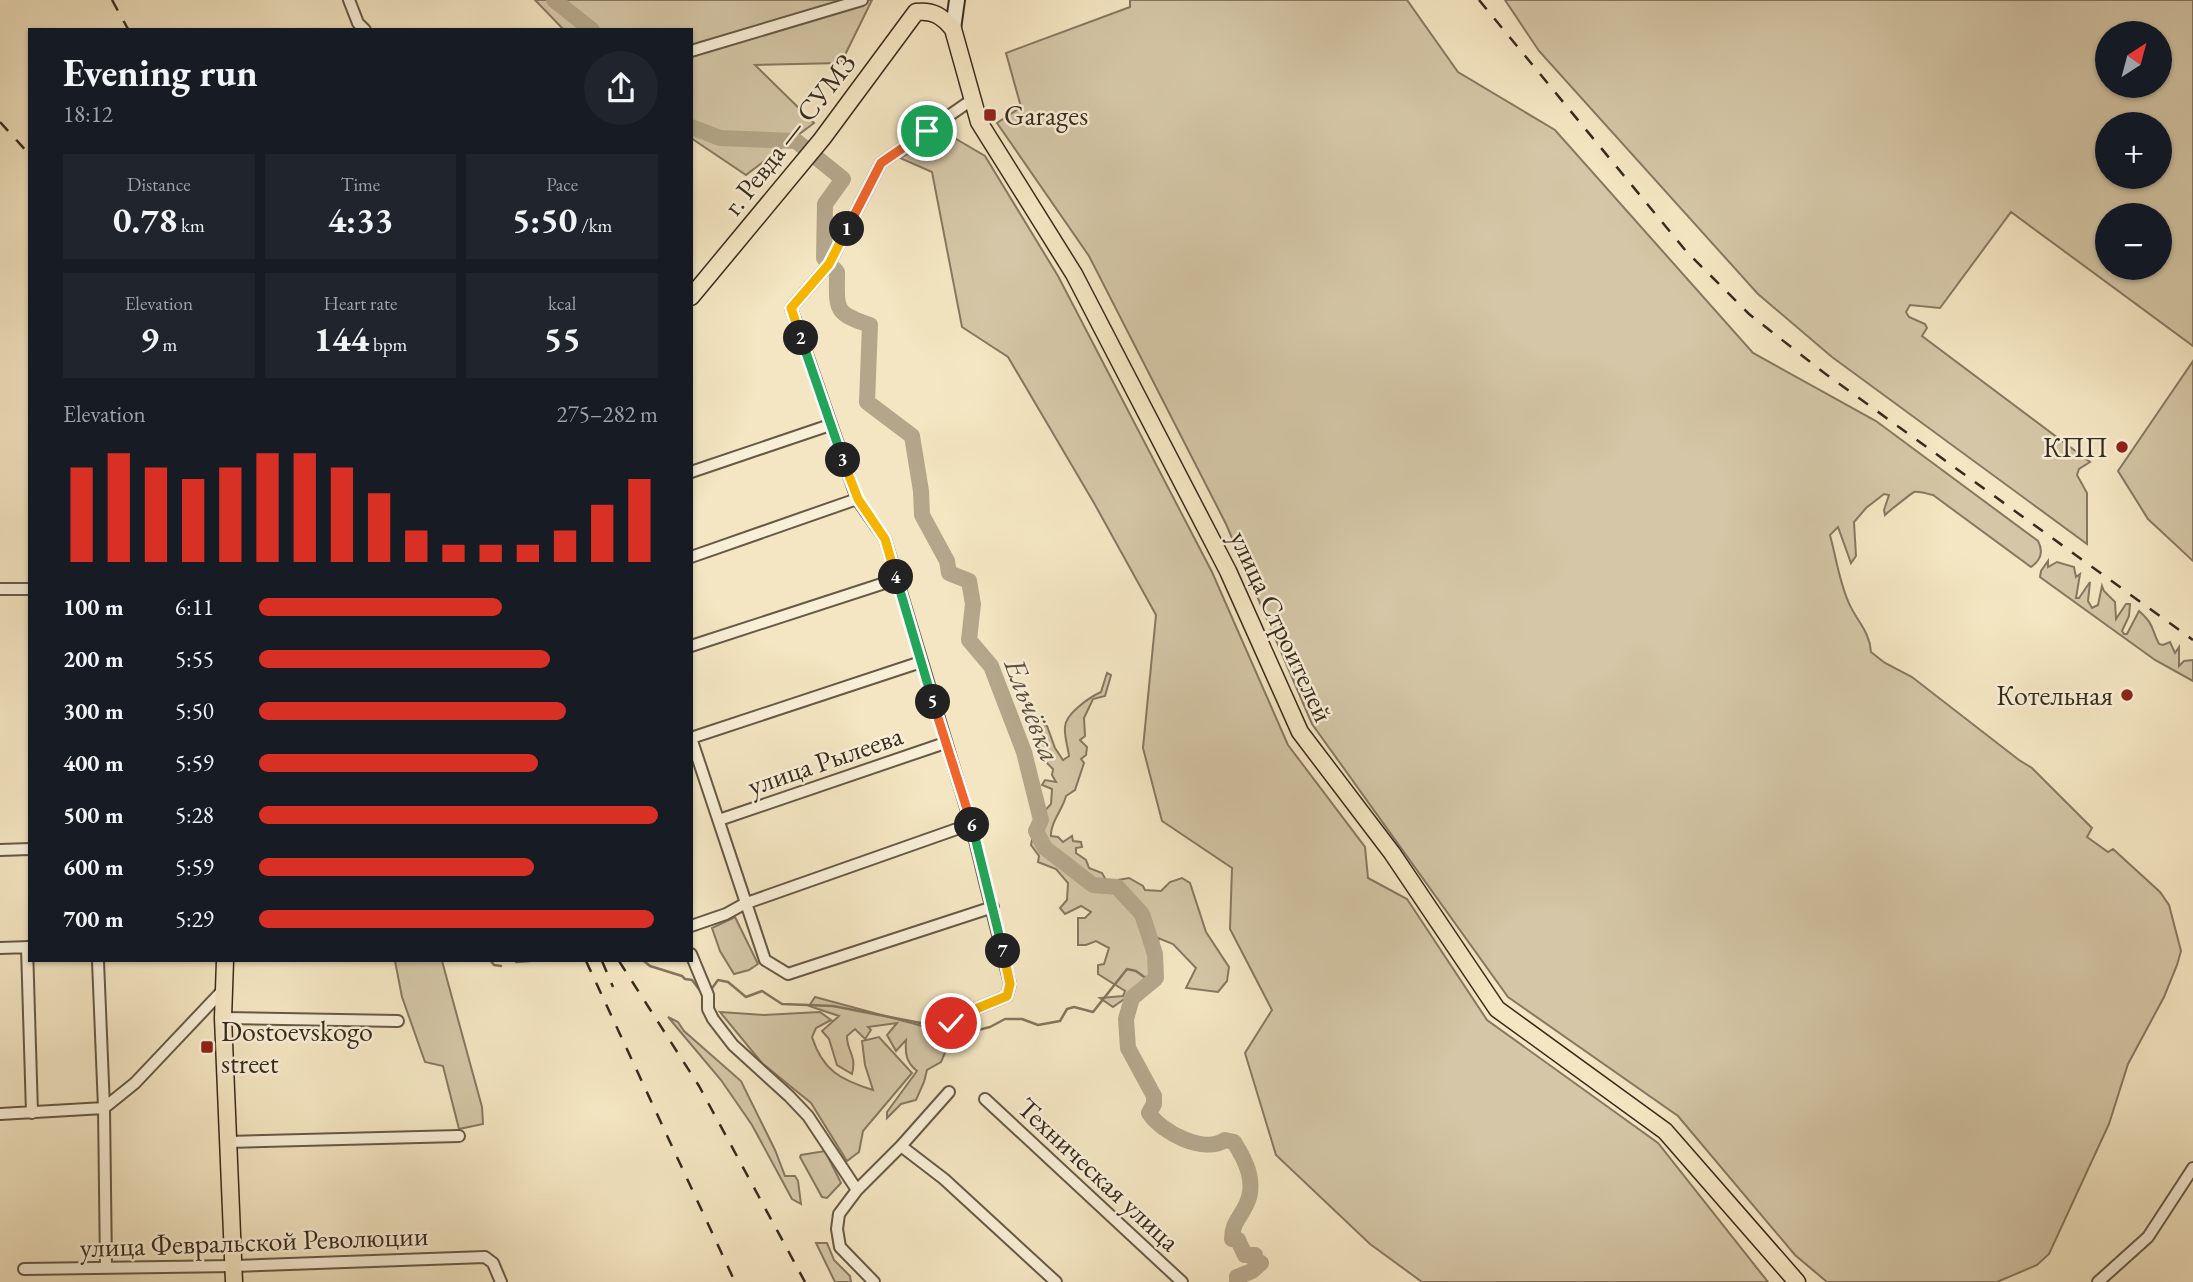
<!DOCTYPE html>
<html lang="en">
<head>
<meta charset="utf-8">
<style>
	body { margin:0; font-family:"EB Garamond",serif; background:#20242c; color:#f1f3f6; height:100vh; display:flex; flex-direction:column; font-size:26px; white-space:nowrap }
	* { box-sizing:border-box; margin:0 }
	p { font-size:23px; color:#9ea1a6 }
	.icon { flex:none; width:38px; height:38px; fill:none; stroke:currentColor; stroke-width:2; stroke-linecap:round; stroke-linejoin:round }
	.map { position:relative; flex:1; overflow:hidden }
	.drawer { position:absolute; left:28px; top:28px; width:665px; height:934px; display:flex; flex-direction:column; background:#171b24; border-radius:0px; box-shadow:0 2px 5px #0004 }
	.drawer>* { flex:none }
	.needle { width:46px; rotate:36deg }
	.tools { position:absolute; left:2095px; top:21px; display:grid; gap:14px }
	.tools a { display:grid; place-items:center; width:77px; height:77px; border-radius:50%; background:#171b24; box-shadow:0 2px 5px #0004; font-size:35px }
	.pin { position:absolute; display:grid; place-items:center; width:60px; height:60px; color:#fff; margin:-30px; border:4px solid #fff; border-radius:50%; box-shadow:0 2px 7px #0007 }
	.km { position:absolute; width:35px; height:35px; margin:-18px; border-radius:50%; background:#222; color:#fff; font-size:19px; line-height:35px; text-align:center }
	.round { display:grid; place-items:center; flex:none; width:74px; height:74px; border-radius:37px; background:#20242c }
	.head { display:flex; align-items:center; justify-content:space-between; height:119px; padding:0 35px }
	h1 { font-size:38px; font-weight:700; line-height:52px }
	.metrics { display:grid; grid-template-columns:repeat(3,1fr); gap:10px; height:119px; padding:7px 35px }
	.metrics div { display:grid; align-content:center; border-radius:0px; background:#20242c; text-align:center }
	.metrics b { font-size:35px; font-weight:700 }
	.metrics small { font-size:19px; font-weight:400 }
	.metrics p { font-size:19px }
	.chart { height:196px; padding:14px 35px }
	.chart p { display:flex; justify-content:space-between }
	.chart svg { width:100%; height:126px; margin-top:7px; stroke:#d93025; stroke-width:6 }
	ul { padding:0 35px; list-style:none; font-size:23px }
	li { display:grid; grid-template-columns:112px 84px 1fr; align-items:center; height:52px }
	li i { height:18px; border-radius:9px; background:#d93025 }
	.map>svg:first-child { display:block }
</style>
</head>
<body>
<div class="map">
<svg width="2193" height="1282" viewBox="0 0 2193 1282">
	<rect width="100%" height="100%" fill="#f4e6c2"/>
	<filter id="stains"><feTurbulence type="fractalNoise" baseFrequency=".00286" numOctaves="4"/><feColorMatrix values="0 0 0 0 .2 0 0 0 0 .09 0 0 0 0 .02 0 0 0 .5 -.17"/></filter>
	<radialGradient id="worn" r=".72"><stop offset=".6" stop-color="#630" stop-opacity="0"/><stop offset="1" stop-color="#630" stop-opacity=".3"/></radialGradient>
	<path fill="#d4c6a6" stroke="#867862" stroke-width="2" fill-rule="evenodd" d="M535,0H872L841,63L755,65L814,123L746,175L691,138V30H564Z
		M1130,0H1407L1458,72L1555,130L1753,353L1876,421L2038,541C2044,552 2041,560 2031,567L1933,495C1927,494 1920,491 1914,492C1912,493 1889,511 1885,515L1884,510L1889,495L1884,494L1866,508L1854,522L1856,556L1851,563L1838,527L1830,535C1836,557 1839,580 1848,601C1855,619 1870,631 1871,652L1885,663L1912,677L2019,760L2032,768L2092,828L2087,837L2108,852L2113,849L2160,892L2169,905L2181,951L2177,965L2164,997L2128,1064L2109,1124L2049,1254L2037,1265L1997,1282H1827L1795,1255L1678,1116L1508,997L1312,724L1226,524L1089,256L997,123L1021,107L1006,53L1130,7Z
		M1505,0H2193V346L2011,212L1940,308L1910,305L1906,312L1909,317L1925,324L1927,328L1922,336L2090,462L2079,469L2077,475L2087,493V544L1832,357L1758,294L1539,51ZM2107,33H2160V86H2107ZM2107,124H2160V177H2107ZM2107,215H2160V268H2107Z
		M946,133L985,156L1058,276L1212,572L1288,745L1365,847L1368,878L1407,899L1487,1020L1658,1143L1768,1282H1422L1370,1244L1276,1155L1245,1053L1272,1010L1230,929L1232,868L1162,821L1143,748L1156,615L1094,503L1008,357L962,327L932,172L900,158Z
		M2193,361V561L2148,519L2118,471Z
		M2048,561V567L2057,562L2074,567L2076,577L2080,574L2076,598H2079L2090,582L2088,601L2092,608L2098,605L2102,586L2104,591L2115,602L2116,619L2126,604H2130L2129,616L2122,631L2124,634H2127L2139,611C2154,624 2151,628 2159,644L2163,645L2170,642L2175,653L2179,647V666L2184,661L2193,660V681L2155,660L2040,577L2041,571Z
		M1107,673L1111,675L1105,696L1093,699L1084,718L1085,736L1080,740L1087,747L1086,755L1081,759L1084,763L1075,790L1066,796C1063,809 1050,823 1051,836L1058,837L1063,842L1072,836L1073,841L1081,842L1082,847L1076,848V853L1086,860L1089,868L1102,873L1106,880L1112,881L1129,878L1143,886L1145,890L1161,891L1170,882L1182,878L1190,883L1206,932L1229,967L1227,981L1218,992L1186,988L1196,968L1173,944L1158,938L1161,973L1113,1007L1100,998L1123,996L1125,991L1098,974V965L1104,964L1109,948L1096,941L1086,945H1078V918H1085L1091,912L1081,906L1065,914L1060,908L1067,900L1068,883L1056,869L1038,862L1039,856L1031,845L1036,820L1051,804L1052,789L1042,785L1045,780L1056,782L1052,775L1053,769L1045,761L1029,727L1035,722L1047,726L1055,748L1063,760L1069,756C1068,747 1064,736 1065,727C1065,714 1090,697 1101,692Z
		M735,917L758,964L749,970L734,974L720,951L712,928Z
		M395,961H442L482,1107L483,1124L459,1129L443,1066L425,1062L402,997Z
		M815,997L948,1033L947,1048L941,1062L927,1070L924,1082L916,1100L901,1104L887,1118V1112L917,1071C906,1062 905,1054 906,1040L896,1051L887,1035L897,1023L868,1027L871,1030L865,1039L855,1029L847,1036C847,1053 857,1054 852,1074L837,1065L829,1039L822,1031L839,1016L809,1006Z
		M720,1012L764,1015L820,1012L831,1020L816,1028L812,1037C823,1071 841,1080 873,1090L865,1065L862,1041L879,1037L912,1073L863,1131L859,1152L847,1161L811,1103L762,1063Z
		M668,1017L678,1022L684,1031L741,1081L775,1150L785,1176H795L798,1181L801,1204L792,1199L752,1125L721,1080Z
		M825,1151L841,1183L827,1198L822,1197L800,1157L801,1155Z
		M816,1243H827L834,1260L850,1276L851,1282H835Z"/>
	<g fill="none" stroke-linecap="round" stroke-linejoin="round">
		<path stroke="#82755f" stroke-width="2.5" d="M491,961L494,965L501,966
			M644,961L650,966L682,976L685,979L692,980L702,993
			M516,962L530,961
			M710,991L718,980L728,982L746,997L762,991L782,1004L833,1006L936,1026
			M946,1028L978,1030L990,1027L1005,1019H1022L1038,1025L1060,1021L1067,1009L1074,1007L1093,1012L1127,969L1136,971L1151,982"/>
		<path stroke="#b4a68a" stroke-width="16" d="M554,0L592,30
			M691,127L720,138L796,141L843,179L825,204L824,258L837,272C837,309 833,313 870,325L867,402L912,436L921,491L922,515L947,561L949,573L969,581L973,604L969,640L991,666L1024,752L1041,820L1036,831L1045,848L1093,885L1117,887L1142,914L1155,954L1156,978L1132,998L1126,1019L1128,1048L1154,1096V1104L1149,1113C1162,1133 1204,1154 1225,1140L1234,1142C1246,1161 1257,1183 1246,1205C1240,1218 1232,1223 1232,1239L1238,1240L1245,1255H1255L1254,1259L1261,1263L1252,1271L1237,1277V1282"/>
		<defs>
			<path id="street" d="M349,0L358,23L365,30
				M691,51L862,0
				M691,472L830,425
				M691,557L857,499
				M0,589H30
				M691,646L897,579
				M691,738L765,960L788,974L993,907
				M691,738L921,662
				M719,820L945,743
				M0,850L30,849
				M691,926L726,914L744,904L971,824
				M27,947L32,1113
				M0,948L30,947
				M691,954L708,995V1009L713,1019L733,1045L789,1096L808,1116L857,1190
				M98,961L104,1108L106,1268
				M223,1018L398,1021
				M940,1024L962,1021L978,1008L1007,996L1010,984L971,824L885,539L857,499L791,308L829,264L881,163L973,99
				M985,1099L1182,1282
				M0,1114L104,1108L135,1083L224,989
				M227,1142L459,1136
				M901,1146L944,1179L1056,1282
				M24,1269L234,1266L485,1257L493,1263L501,1282
				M874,1282L840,1247L837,1229L839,1214L857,1190L901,1146L949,1092
				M2098,1282L2148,1237L2193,1168"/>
			<path id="secondary" d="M953,29L957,0"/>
			<path id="primary" d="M691,297L822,139L916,12C933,10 942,16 953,29L979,122L1074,274L1228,571L1300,732L1392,853L1497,1009L1665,1131L1797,1282
				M225,961L223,1018L234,1282"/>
		</defs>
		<use href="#street" stroke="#665a47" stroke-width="14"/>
		<use href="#secondary" stroke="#372b1e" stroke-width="18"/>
		<use href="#primary" stroke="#372b1e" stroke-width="19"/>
		<use href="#street" stroke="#f8efd7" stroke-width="10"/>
		<use href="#secondary" stroke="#f8efd7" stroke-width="14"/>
		<use href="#primary" stroke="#f4e6c2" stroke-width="16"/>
		<path stroke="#372b1e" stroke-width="2.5" stroke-dasharray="12 12" stroke-linecap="butt" d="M112,0L128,29
			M1479,0L1686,251L1749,314L1823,372L2193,640
			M0,122L30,155
			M586,961L735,1282
			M602,961L613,987
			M619,961L699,1086L805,1282"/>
	</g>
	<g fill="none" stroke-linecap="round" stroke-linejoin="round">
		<defs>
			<path id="split-1" d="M847,229L881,163L927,131"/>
			<path id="split-2" d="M801,338L791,308L829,264L847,229"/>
			<path id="split-3" d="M801,338L843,460"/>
			<path id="split-4" d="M843,460L858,499L885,539L896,577"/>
			<path id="split-5" d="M896,577L933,702"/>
			<path id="split-6" d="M933,702L972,825"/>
			<path id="split-7" d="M972,825L1003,951"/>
			<path id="split-8" d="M951,1023L962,1021L978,1008L1007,996L1010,984L1003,951"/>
		</defs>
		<use href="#split-1" stroke="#fff" stroke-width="14"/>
		<use href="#split-2" stroke="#fff" stroke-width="14"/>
		<use href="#split-3" stroke="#fff" stroke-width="14"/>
		<use href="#split-4" stroke="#fff" stroke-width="14"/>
		<use href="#split-5" stroke="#fff" stroke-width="14"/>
		<use href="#split-6" stroke="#fff" stroke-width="14"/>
		<use href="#split-7" stroke="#fff" stroke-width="14"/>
		<use href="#split-8" stroke="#fff" stroke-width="14"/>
		<use href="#split-1" stroke="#f0652b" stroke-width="9"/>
		<use href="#split-2" stroke="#f5b400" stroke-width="9"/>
		<use href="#split-3" stroke="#22a559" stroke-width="9"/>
		<use href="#split-4" stroke="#f5b400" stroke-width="9"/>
		<use href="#split-5" stroke="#22a559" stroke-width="9"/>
		<use href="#split-6" stroke="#f0652b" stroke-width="9"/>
		<use href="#split-7" stroke="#22a559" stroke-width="9"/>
		<use href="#split-8" stroke="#f5b400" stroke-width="9"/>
	</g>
	<g fill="#8f2418" stroke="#f8efd7" stroke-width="2.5">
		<rect x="983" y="108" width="14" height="14" rx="3.5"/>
		<circle cx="2122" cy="447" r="7"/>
		<circle cx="2127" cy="695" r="7"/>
		<rect x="200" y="1040" width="14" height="14" rx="3.5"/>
	</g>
	<g text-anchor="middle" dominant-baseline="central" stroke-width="5" stroke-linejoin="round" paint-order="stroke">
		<g font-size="28" fill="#372b1e" stroke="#f8efd7" text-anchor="start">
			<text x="1004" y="115">Garages</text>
			<text x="2108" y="447" text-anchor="end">КПП</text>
			<text x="2113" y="695" text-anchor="end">Котельная</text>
			<text x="221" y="1031">Dostoevskogo<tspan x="221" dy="32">street</tspan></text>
		</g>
		<g font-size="28" fill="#372b1e" stroke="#f8efd7">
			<text transform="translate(789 134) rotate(-52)">г. Ревда — СУМЗ</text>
			<text transform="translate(1282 626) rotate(65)">улица Строителей</text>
			<text transform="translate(825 760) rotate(-19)">улица Рылеева</text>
			<text transform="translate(1099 1174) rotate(43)">Техническая улица</text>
			<text transform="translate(254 1241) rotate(-2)">улица Февральской Революции</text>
		</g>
		<g font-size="30" font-style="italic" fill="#5c503e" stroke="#f8efd7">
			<text transform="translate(1033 710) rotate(69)">Ельчёвка</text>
		</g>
	</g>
	<rect width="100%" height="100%" filter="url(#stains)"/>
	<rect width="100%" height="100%" fill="url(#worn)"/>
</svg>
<div class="tools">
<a><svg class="needle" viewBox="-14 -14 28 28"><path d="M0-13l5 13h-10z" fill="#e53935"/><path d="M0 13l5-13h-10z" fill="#9ea1a6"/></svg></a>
<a>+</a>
<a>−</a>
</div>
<div class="pin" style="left:927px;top:131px;background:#1e9e55"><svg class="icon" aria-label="arrive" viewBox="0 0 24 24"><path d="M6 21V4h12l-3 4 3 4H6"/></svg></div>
<div class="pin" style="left:951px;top:1023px;background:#d93025"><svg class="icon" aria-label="check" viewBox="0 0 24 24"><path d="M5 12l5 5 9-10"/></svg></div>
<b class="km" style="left:847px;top:229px">1</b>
<b class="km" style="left:801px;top:338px">2</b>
<b class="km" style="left:843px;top:460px">3</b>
<b class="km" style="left:896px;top:577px">4</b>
<b class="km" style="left:933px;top:702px">5</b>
<b class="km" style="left:972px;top:825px">6</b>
<b class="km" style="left:1003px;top:951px">7</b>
<section class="drawer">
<div class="head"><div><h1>Evening run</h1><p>18:12</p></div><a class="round"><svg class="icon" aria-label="share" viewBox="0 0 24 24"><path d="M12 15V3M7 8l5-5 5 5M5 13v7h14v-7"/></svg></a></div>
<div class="metrics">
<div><p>Distance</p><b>0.78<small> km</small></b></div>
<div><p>Time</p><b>4:33</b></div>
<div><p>Pace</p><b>5:50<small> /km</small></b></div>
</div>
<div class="metrics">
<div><p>Elevation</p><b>9<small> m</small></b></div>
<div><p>Heart rate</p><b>144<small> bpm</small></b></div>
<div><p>kcal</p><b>55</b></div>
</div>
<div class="chart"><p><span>Elevation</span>275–282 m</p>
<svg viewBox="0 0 160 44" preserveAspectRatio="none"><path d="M5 44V11M15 44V6M25 44V11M35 44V15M45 44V11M55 44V6M65 44V6M75 44V11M85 44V20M95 44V33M105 44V38M115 44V38M125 44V38M135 44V33M145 44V24M155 44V15"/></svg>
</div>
<ul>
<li><b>100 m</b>6:11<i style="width:61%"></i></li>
<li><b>200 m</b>5:55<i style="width:73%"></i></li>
<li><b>300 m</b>5:50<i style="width:77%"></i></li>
<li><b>400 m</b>5:59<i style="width:70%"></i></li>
<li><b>500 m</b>5:28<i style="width:100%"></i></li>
<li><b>600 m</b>5:59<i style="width:69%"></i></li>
<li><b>700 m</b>5:29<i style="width:99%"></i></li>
</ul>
</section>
</div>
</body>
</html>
